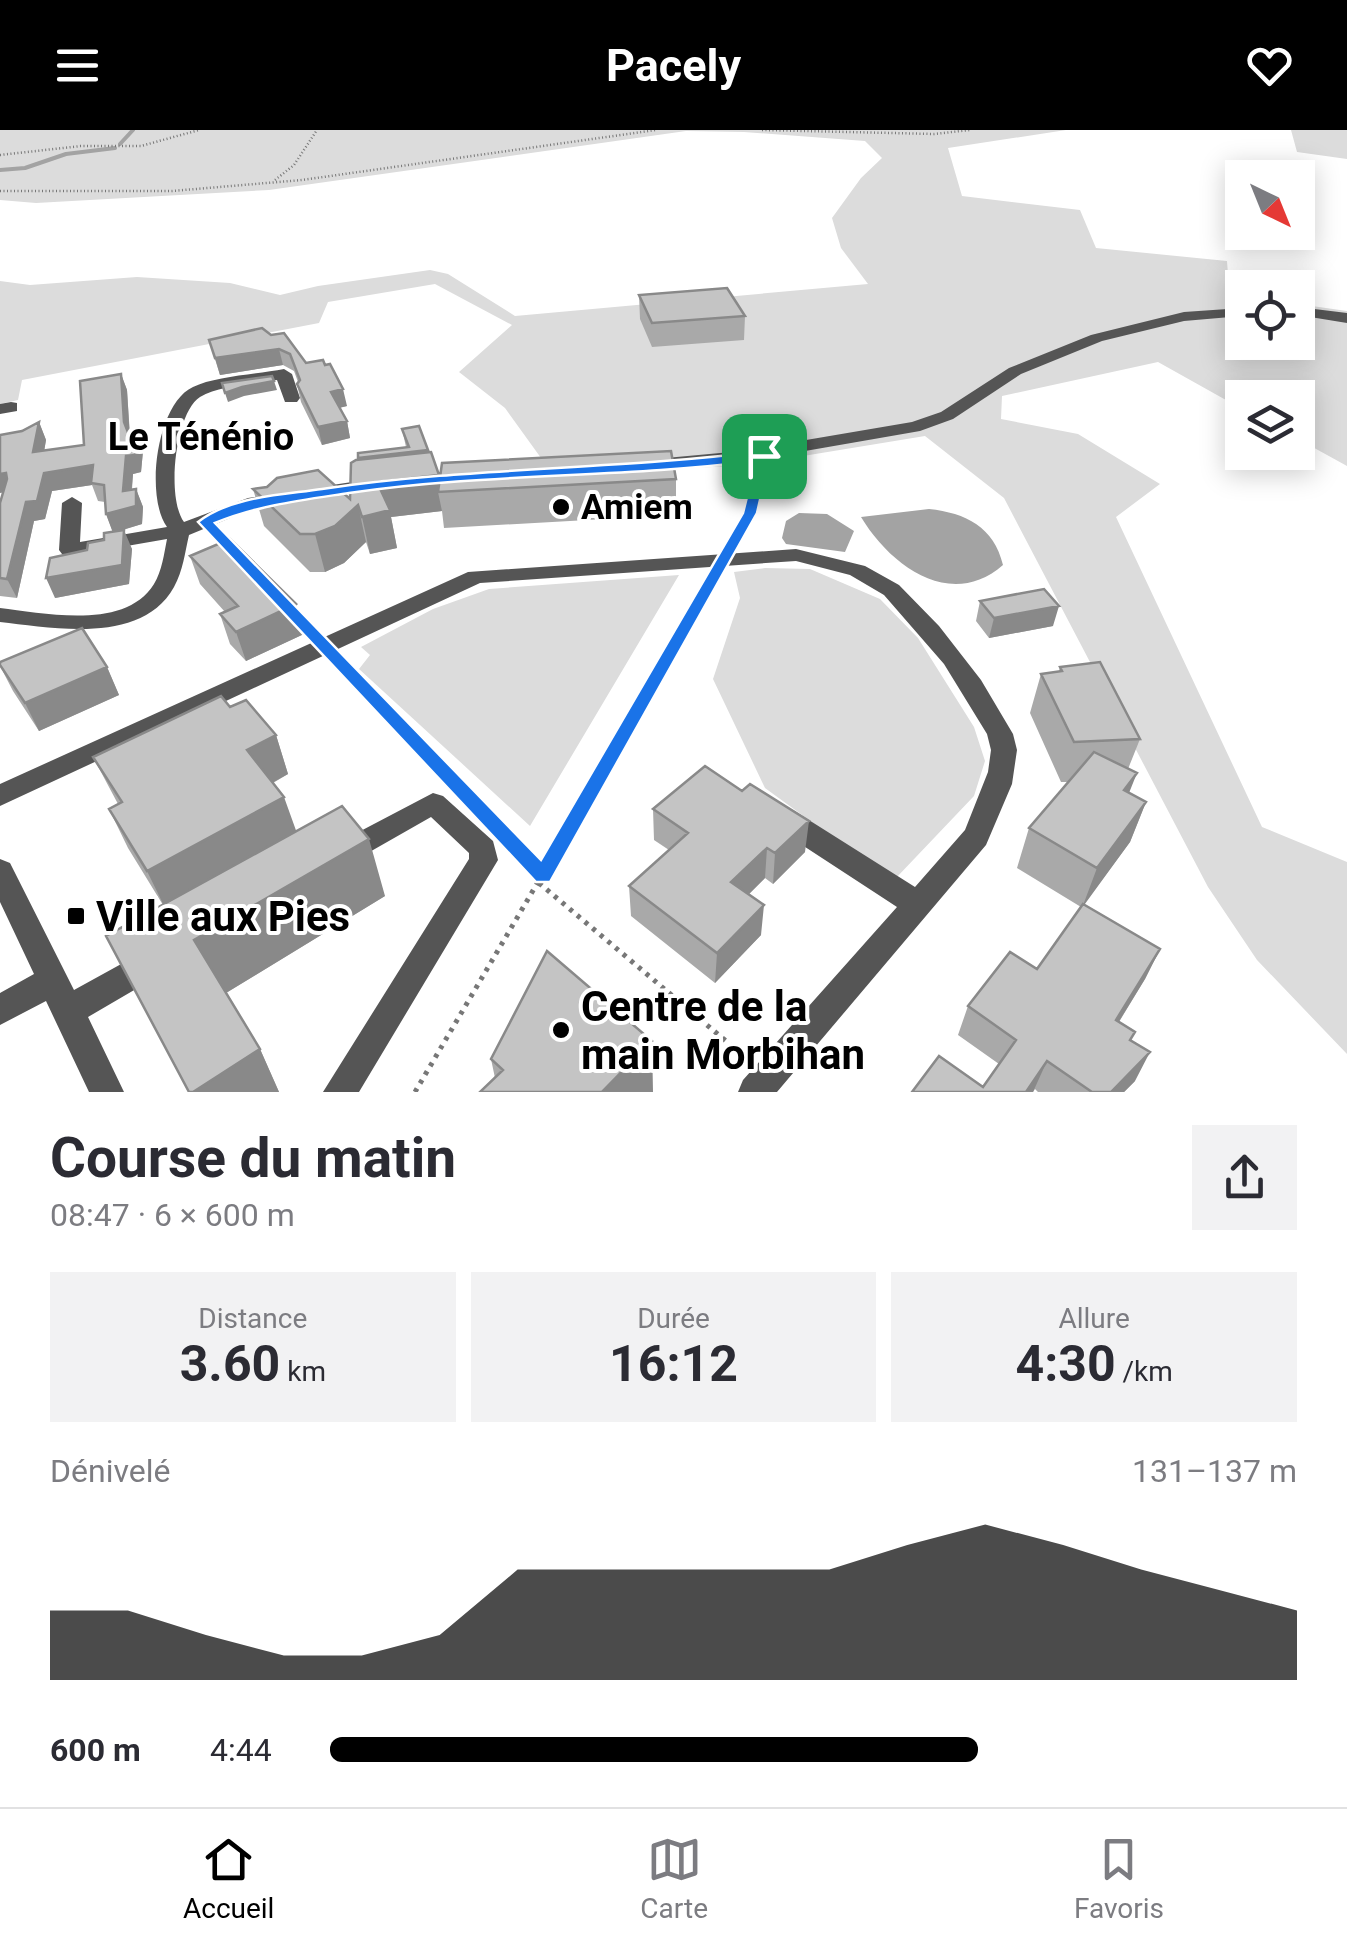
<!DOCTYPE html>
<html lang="fr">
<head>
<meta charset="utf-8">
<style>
	body { margin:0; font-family:Roboto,sans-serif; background:#f2f2f3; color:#2b2b33; height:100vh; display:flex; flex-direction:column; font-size:38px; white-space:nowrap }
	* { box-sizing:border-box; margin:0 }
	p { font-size:32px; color:#7c7c81 }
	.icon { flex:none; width:55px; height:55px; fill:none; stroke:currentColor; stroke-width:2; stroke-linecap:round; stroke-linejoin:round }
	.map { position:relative; height:962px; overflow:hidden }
	.side { display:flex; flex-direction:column; background:#fff; flex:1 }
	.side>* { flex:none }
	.needle { width:65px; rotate:137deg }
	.fabs { position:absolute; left:1225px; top:30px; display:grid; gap:20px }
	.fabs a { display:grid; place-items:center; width:90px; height:90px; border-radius:0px; background:#fff; box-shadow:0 5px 25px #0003; font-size:50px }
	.pin { position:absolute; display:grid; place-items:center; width:85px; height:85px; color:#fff; margin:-42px; border-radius:20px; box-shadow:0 5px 15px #0006 }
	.round { display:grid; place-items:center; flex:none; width:105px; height:105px; border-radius:0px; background:#f2f2f3 }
	.overview { display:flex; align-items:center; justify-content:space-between; height:170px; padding:0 50px }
	h1 { font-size:55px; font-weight:700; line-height:75px }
	.metrics { display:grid; grid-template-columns:repeat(3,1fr); gap:15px; height:170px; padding:10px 50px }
	.metrics div { display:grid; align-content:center; border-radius:0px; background:#f2f2f3; text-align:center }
	.metrics b { font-size:50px; font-weight:700 }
	.metrics small { font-size:28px; font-weight:400 }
	.metrics p { font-size:28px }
	.chart { height:280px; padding:20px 50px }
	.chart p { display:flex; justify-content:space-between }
	.chart svg { width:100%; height:180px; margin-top:10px; fill:#000; opacity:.7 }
	ul { padding:0 50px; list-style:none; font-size:32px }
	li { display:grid; grid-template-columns:160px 120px 1fr; align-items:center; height:75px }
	li i { height:25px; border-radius:12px; background:#000 }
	header { display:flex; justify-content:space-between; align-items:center; height:130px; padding:0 50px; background:#000; color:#fff; font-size:45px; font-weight:700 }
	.tabs { display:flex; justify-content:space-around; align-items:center; height:140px; border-top:2px solid #e1e1e2; background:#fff; font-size:28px; color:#7c7c81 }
	.tabs a { display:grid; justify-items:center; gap:5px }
	.tabs .active { color:#000 }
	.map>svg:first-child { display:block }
</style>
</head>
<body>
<header><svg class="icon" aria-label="menu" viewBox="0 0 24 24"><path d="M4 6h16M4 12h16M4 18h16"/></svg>Pacely<svg class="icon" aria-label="heart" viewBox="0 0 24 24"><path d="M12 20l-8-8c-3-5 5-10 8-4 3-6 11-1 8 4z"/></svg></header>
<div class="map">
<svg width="1347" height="962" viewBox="0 0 1347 962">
	<rect width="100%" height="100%" fill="#fff"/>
	<path fill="#dcdcdc" d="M0,0H1066L948,18L962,66L1080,80L1096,118L1227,131L1229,159L1242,163V212H1298V174L1347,181V336L1298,309V268H1242V279L1158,232L1002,266L1001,289L1078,304L1160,354L1116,387L1262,697L1347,732V924L1257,830L1208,757L1004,368L925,306L748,335L554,346L505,278L459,242L512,195L435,154L328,172L319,193L22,250L18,270L0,274V151L30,155L137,147L230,153L280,165L318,156L430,140L448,144L515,186L868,154L841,118L832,88L861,48L882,28L865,11L744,2L686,1L269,60L36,73L0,70Z
		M1291,0H1347V29L1297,22Z
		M765,438L810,439L880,469L918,508L974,597L985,631L974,666L896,748L857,725L765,658L713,549L740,468L734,442Z
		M679,445L530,696L359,539L370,525L361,517L433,479L489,459Z"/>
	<path fill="#a3a3a3" d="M929,379C966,383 994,397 1003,435C950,481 890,435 861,387Z
		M799,383L827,384L854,401L845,422L786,414L782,408L786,391Z"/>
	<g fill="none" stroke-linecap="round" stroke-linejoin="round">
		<path stroke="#a3a3a3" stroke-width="4" d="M120,14L133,0
			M0,40L25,38L66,24L115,18"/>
		<path stroke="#777" stroke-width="2.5" stroke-dasharray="1 2.5" stroke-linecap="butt" d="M762,0L934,4L970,0
			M0,25L81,16H141L199,0
			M275,50L294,35L317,0
			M0,61H172L302,50L656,0"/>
		<path stroke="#777" stroke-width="4" stroke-dasharray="2.5 4" stroke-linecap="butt" d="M730,412L750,383L763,340
			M340,532L468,667
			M587,667L712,447"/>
		<path stroke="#777" stroke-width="5" stroke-dasharray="4 6" stroke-linecap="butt" d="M466,665L495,696
			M502,703L543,746
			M539,753L746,928
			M415,962L589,665"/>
		<path fill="#555" fill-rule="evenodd" d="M1298,177L1347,183V193L1298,185Z
			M1242,178V186L1184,191L1102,211L1021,244L953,289L920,301L742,332L644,342L635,336L644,330L742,321L912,292L941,282L1009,238L1091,205L1184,182Z
			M284,239L292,244L300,268L297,272H285L277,250C255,254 220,255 200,267C175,283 166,368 184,392L248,368L378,348L385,350L388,354L385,358L252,379L189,405C185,422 183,441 174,457C142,515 54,498 0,492V478C44,483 125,501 154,454C162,441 164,424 167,409L69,426L62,424L59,420L62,373L72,367L82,373L80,412L167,397C145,367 156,274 193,257C215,246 259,244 284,239Z
			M11,272L17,273V281L0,284V274Z
			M796,419L865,436L899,455L939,496L981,550L1013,604L1017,620L1012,654L986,715L777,962H738L743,950L897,777L773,696L769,688L773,680L783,677L793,680L915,757L965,700L988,642L991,620L987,604L944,534L884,465L850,445L796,431L480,453L0,676V654L468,442Z
			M433,663L443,666L493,711L498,730L359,962H323L469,729V723L431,687L352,732L342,736L332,732L328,724L332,716Z
			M0,729L10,733L74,860L143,822L154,818L165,822L170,832L165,842L88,887L124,962H89L46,871L0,895V863L34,844L0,772Z"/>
	</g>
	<path fill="#a9a9a9" d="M639,165L745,186L744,210L652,217L640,189Z
		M262,198L306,233L347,276L339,278L347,291L350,308L322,315L301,272L297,254L298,252L294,241L283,235L220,245L209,210Z
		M121,244L127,260L130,305L143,321L141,342L133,344L132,360L136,359L143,377L142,394L118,401L132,419L129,454L55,468L87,420L113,402L106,384L105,372L98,371L92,355L52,361L45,389L34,391L17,468L0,466V373L22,301L39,292L46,310L44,321L84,315Z
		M402,299L428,322L440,349H676V385L444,398L442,381L391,387L397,418L370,424L366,412L344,433L325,442H310L264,396L253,359L350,369L406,317Z
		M190,426L296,474L304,504L246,531L230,514L220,484L225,482L200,454Z
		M980,471L1053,496L989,508L976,491Z
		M0,536L107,537L119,565L39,601L13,561Z
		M1060,537L1140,609L1128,639L1129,663L1146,672L1130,712L1084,774L1160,819L1145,849L1119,892L1131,910L1135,951L1124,962H1038L1035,959L1033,962H912L983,957L999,934L958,905L968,876L1037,839L1081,777L1017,738L1029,698L1069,652H1061L1030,583L1041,544L1059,541Z
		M230,577L276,605L288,644L273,653L296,702L385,766L226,863L260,919L279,962H189L163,775L128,718L109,679L118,674L93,627Z
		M653,679L805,722L773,754L765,748L749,764L761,805L715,853L631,786L629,756L669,720L654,710Z
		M491,929L653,962L495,948Z"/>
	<path fill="#898989" d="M279,219L283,235L220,245L215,228Z
		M121,244L127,260L130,310L124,292Z
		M274,251L277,260L244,266L228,272L225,263L242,257Z
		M343,259L347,276L334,279L331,262Z
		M347,291L350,308L322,315L318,297Z
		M39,292L46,310L41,340L33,322Z
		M136,304L143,321L141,342L133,344L130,377L136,359L143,377L142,394L113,403L106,384L126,326Z
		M93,335L92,355L52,361L45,389L34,391L17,468L7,449L26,372L44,343Z
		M6,343L14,361L0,363V344Z
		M439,345L442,361L438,362L442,381L391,387L397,418L370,424L362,387L377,352Z
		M358,375L366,412L344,433L325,442L315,404Z
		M124,400L132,419L129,454L55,468L46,448Z
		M296,474L304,504L246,531L236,502Z
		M1059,476L1053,496L989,508L994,488Z
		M107,537L119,565L39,601L25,573Z
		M276,605L288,644L261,659L247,620Z
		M1137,643L1121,683L1124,660Z
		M284,667L298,706L166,780L147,741Z
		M1146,672L1130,712L1082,778L1097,738Z
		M809,691L805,722L773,754L775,723Z
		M369,709L385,766L221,866L194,810Z
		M767,718L765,748L730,783L731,752Z
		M764,775L761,805L715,853L717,823Z
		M1160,819L1145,849L1102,919L1116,890Z
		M652,911L653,962H602Z
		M260,919L279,962H193Z
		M1150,922L1135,951L1124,962H1111Z
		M1047,931L1033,962H1026Z"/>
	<path fill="#c4c4c4" stroke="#898989" stroke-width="2.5" d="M727,158L745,186L652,193L639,165Z
		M262,198L271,205L284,203L306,233L323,230L325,235L330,234L343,259L331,262L347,291L318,297L297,254L300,250L290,224L279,219L215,228L209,210Z
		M121,244L124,292L129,305L136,304L135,325L126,326L123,361L136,359V376L106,384L104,355L91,353L93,335L44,343L37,371L26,372L7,449L0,448V373L7,349L6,343L0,344V305L22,301L39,292L33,322L84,315L80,251Z
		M272,246L274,251L242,257L225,263L222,253Z
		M419,296L428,320L358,328V323L409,317L402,299Z
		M671,321L676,349L438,362L442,333Z
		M431,322L439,345L377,352L390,380L362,387L358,375L335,396L315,404H300L253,359L267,357L277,348L318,340L350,369L351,333L356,330Z
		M124,400L122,435L46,448L50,428L87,420L88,413L104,410V403Z
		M230,409L296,474L236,502L220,484L238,476L190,426Z
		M1044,459L1059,476L994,488L980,471Z
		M82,498L107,537L25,573L0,535V532Z
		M1100,532L1140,609L1074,612L1041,544L1062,541L1060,537Z
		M221,566L230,577L246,570L276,605L247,620L284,667L147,741L109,679L122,672L93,627Z
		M1094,622L1137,643L1124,660L1146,672L1097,738L1029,698Z
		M705,636L742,661L750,654L809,691L775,723L767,718L731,752L764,775L717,823L629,756L688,703L653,679Z
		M342,676L369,709L194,810L260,919L193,962H189L106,806Z
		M1083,774L1160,819L1116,890L1135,902L1130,910L1150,922L1111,962H1092L1047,931L1026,962H912L939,926L983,957L1016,910L968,876L1010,822L1037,839Z
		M547,821L652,911L602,962H480L503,940L491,929Z"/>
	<path fill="#1a73e8" stroke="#fff" stroke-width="2.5" fill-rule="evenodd" d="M764,321L770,326L757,383L550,752H536L198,392C231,366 282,365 322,359C469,337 617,340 764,321ZM756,331L743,383L541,730L215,393C259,375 303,370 349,363C484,343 621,348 756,331Z"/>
	<g fill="#000" stroke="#fff" stroke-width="4">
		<circle cx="561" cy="377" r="10"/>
		<rect x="66" y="776" width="20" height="20" rx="5"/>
		<circle cx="561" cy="900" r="10"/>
	</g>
	<g text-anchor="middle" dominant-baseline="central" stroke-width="8" stroke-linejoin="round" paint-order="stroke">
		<g font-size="35" font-weight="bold" fill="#000" stroke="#fff" text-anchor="start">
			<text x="581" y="377">Amiem</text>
		</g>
		<g font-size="38" font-weight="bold" fill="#000" stroke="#fff">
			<text x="201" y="307">Le Ténénio</text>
		</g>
		<g font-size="42" font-weight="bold" fill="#000" stroke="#fff" text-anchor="start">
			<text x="96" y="786">Ville aux Pies</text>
			<text x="581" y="876">Centre de la<tspan x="581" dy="48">main Morbihan</tspan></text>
		</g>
	</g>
</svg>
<div class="fabs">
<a><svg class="needle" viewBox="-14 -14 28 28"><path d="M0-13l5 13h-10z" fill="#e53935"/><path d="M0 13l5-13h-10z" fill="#7c7c81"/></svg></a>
<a><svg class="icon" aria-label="locate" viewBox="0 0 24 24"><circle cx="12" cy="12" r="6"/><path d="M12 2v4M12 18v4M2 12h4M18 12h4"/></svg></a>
<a><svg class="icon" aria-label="layers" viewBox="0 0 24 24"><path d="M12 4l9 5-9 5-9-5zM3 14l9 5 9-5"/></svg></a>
</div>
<div class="pin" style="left:764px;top:326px;background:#1e9e55"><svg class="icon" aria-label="arrive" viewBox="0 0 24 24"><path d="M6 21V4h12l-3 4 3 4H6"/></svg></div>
</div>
<section class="side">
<div class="overview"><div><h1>Course du matin</h1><p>08:47 · 6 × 600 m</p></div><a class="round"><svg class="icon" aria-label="share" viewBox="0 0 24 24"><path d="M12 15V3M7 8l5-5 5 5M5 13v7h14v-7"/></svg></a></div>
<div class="metrics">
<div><p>Distance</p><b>3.60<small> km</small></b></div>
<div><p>Durée</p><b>16:12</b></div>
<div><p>Allure</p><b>4:30<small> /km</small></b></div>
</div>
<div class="chart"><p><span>Dénivelé</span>131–137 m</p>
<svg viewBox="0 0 160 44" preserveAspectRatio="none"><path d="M0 44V27L10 27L20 33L30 38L40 38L50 33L60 17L70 17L80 17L90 17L100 17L110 11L120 6L130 11L140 17L150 22L160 27V44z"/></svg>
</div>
<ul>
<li><b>600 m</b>4:44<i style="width:67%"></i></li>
</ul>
</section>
<nav class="tabs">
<a class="active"><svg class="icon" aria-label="home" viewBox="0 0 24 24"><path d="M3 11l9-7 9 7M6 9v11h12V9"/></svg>Accueil</a>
<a><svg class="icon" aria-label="map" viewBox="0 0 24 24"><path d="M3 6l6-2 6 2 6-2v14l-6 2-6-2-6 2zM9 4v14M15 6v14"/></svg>Carte</a>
<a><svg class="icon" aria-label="saved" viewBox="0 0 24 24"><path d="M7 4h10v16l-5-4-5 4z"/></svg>Favoris</a>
</nav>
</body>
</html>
